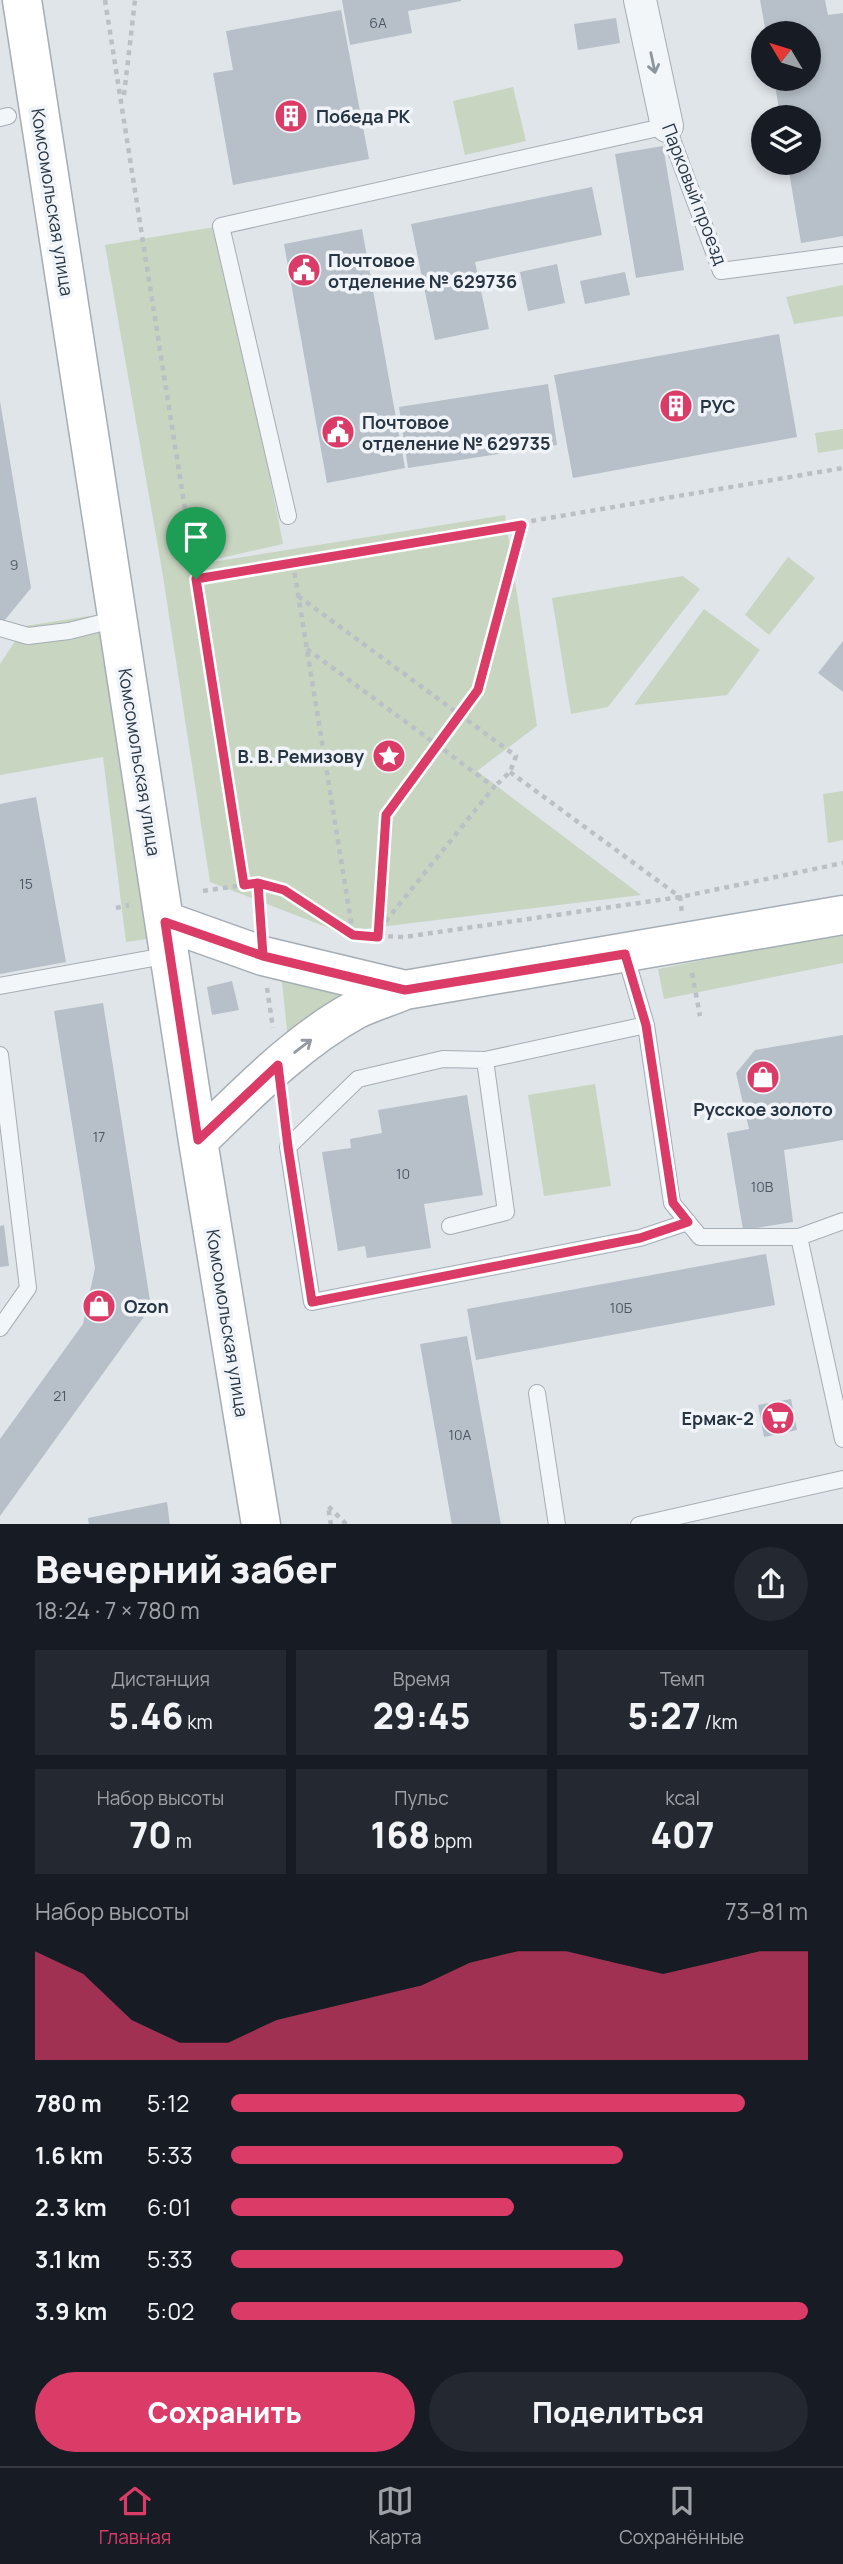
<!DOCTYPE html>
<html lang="ru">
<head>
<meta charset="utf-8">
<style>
	body { margin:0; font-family:Manrope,sans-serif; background:#242831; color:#f1f3f6; height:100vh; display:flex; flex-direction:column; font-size:26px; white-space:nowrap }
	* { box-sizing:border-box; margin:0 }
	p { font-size:23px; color:#9ea1a6 }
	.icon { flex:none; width:38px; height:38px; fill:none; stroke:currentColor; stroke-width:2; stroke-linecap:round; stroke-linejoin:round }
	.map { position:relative; height:1524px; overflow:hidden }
	.drawer { display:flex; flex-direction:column; background:#171b24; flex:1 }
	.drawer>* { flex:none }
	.needle { width:46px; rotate:308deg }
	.controls { position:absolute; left:751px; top:21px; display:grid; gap:14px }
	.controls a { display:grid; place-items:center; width:70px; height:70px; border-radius:50%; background:#171b24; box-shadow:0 4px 10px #0003; font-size:35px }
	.pin { position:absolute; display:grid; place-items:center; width:60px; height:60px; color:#fff; margin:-72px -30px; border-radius:50% 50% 50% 0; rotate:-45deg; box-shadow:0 0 7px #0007 }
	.pin .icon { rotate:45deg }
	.round { display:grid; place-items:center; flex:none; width:74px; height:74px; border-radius:37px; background:#242831 }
	.headline { display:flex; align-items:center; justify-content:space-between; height:119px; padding:0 35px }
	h1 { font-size:38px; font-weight:800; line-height:52px }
	.figures { display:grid; grid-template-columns:repeat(3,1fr); gap:10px; height:119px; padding:7px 35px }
	.figures div { display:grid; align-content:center; border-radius:0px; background:#242831; text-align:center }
	.figures b { font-size:35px; font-weight:800 }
	.figures small { font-size:19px; font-weight:400 }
	.figures p { font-size:19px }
	.chart { height:196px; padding:14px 35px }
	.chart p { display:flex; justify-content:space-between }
	.chart svg { width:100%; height:126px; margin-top:7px; fill:#da3b67; opacity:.7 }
	.action { display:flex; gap:14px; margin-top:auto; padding:14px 35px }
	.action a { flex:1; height:80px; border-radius:42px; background:#da3b67; color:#fff; font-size:28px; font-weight:800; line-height:80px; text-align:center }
	.action a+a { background:#242831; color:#f1f3f6 }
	ul { padding:0 35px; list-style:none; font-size:23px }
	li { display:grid; grid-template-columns:112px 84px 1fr; align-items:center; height:52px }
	li i { height:18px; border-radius:9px; background:#da3b67 }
	.menu { display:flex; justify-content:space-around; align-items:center; height:98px; border-top:2px solid #363941; background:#171b24; font-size:19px; color:#9ea1a6 }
	.menu a { display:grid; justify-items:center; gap:4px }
	.menu .current { color:#da3b67 }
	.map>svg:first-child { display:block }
</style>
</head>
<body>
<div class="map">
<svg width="843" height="1525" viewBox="0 0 843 1525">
	<rect width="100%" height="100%" fill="#e0e5ea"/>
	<path fill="#c8d5c1" d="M513,87L526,141L465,155L453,101Z
		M221,226L283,544L181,567L505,515L537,726L477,771L641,895L339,932L210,882L162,570L105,245Z
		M843,285V316L794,324L786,297Z
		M843,429V449L818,453L815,433Z
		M788,557L815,578L769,635L745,615Z
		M683,576L700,589L608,707L571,714L552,598Z
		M704,609L760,650L727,695L634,705Z
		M109,613L147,939L126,942L103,757L0,775V664L25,626Z
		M843,791V840L828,843L823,794Z
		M843,932V963L664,999L658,969Z
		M280,963L357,986L288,1039Z
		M595,1084L611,1186L544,1196L528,1095Z"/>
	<path fill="#b7bfc8" d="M342,0H461V1L408,11L412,33L350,45Z
		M760,0H825L828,15L843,13V236L801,243L788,166L798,165V163H808V117H790V114L780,115L774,79H808V33H766Z
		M341,10L369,159L233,185L213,73L233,70L226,31Z
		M616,18L620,43L578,50L574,24Z
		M663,146L684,270L636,278L615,154Z
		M592,187L602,235L475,262L489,329L435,340L411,224Z
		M362,229L405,468L327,483L284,244Z
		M557,264L565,303L528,311L520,272Z
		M625,272L630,295L585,304L580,281Z
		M779,334L797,437L573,478L554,375Z
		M548,384L557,445L408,468L399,407Z
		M0,401L31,588L0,626Z
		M843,641V692L818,673Z
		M36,797L66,962L0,974V804Z
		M232,981L239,1010L212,1015L207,987Z
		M103,1003L151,1307L0,1516V1439L83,1324L95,1268L54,1011Z
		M843,1035V1140L784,1150L793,1222L743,1230L727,1133L749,1129L736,1073L755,1050Z
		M467,1095L483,1195L424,1204L431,1248L367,1258L365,1246L338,1251L322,1152L351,1148L350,1139L382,1133L378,1110Z
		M4,1225L9,1266L0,1267V1226Z
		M766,1254L775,1305L476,1360L467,1309Z
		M467,1336L501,1525H452L420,1344Z
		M791,1399L797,1430L764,1437L758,1405Z
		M167,1502L170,1525H89L88,1518Z"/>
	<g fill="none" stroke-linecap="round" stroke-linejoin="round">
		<defs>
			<path id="lane" d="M0,118L8,116
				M288,516L221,226L667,126L721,271L843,255
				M0,628L28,636L69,631L117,619
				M625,954L646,1025L672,1203L700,1237H799L843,1221
				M0,986L170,955
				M0,1055L28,1288L0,1328
				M485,1060L443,1059L358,1079L288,1147L312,1302L640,1238L688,1222
				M450,1226L506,1212L485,1060L646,1025
				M799,1237L843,1439
				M537,1393L557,1525
				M639,1525L843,1479"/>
			<path id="street" d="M640,0L667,126"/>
			<path id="secondary" d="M22,0L198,1141L261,1525
				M165,921L263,956L405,990
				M198,1141C247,1094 295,1043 355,1010C371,1002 389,997 405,990L843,915"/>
		</defs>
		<use href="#lane" stroke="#a5adb5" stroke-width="18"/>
		<use href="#street" stroke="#a5adb5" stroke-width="34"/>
		<use href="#secondary" stroke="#a5adb5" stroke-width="41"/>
		<path stroke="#bac0c5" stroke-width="4.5" stroke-dasharray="5 5" stroke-linecap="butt" d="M105,0L244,885
			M124,95L135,0
			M293,563L353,934
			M196,578L843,468
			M298,596L516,756L510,772L494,787
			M307,649L494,787L381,927
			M510,772L680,897L682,913
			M258,883L261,924
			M203,891L258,883L284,890L353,935L404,937L680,897L843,863
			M116,908L129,905
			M378,937L386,815L478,690L522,525
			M692,973L700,1016
			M267,988L273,1028
			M283,1103L285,1122
			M331,1525L328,1506L347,1525"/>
		<use href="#lane" stroke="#f3f6f8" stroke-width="16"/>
		<use href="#street" stroke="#f3f6f8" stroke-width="32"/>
		<use href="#secondary" stroke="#fff" stroke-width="38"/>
	</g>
	<defs><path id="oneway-shaft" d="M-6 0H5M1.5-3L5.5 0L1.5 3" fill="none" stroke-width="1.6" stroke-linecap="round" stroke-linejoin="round" transform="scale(1.75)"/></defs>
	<use stroke="#8d969e" href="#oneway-shaft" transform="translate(653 63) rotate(78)"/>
	<use stroke="#939aa1" href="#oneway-shaft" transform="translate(303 1046) rotate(-37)"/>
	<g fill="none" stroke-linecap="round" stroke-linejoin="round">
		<defs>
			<path id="route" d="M196,579L244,885L258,883L263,956L165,922L198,1140L278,1065L288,1147L312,1302L640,1238L688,1222L673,1203L646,1025L625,954L405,990L263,956L258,883L284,890L353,935L378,937L386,815L478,690L522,525L196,579"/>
		</defs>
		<use href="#route" stroke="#fff" stroke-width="14"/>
		<use href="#route" stroke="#da3b67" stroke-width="9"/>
	</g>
	<defs>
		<symbol id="building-disc" viewBox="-11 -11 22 22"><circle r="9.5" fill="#da3b67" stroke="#f0f4f8"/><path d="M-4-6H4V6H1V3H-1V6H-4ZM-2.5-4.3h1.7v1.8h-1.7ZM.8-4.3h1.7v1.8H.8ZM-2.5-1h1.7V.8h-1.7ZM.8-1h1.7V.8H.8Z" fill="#fff"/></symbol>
		<symbol id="civic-disc" viewBox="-11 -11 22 22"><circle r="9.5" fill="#da3b67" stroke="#f0f4f8"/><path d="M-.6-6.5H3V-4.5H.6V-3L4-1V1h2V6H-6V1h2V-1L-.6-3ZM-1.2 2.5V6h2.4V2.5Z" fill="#fff"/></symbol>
		<symbol id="sight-disc" viewBox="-11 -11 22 22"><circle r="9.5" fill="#da3b67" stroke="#f0f4f8"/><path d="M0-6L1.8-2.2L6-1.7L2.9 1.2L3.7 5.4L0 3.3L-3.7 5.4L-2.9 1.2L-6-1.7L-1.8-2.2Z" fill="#fff"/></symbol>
		<symbol id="shop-disc" viewBox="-11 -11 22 22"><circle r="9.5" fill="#da3b67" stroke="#f0f4f8"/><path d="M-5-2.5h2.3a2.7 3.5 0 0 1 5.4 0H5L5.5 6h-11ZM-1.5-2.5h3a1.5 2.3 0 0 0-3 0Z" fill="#fff"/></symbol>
		<symbol id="supermarket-disc" viewBox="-11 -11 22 22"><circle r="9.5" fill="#da3b67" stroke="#f0f4f8"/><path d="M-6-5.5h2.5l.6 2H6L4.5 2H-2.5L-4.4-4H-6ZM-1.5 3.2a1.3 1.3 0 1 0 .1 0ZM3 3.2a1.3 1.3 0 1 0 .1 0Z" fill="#fff"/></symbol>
	</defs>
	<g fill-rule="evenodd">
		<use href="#building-disc" x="272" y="97" width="38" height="38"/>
		<use href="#civic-disc" x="285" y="251" width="38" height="38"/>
		<use href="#building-disc" x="657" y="387" width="38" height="38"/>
		<use href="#civic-disc" x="319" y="413" width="38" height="38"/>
		<use href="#sight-disc" x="370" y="737" width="38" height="38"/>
		<use href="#shop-disc" x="744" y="1058" width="38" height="38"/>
		<use href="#shop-disc" x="80" y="1287" width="38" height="38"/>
		<use href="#supermarket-disc" x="759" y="1399" width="38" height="38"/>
	</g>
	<g text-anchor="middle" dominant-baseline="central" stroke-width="7" stroke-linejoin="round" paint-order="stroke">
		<g font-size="14" fill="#4b5864">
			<text x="378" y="22">6А</text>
			<text x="14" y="564">9</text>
			<text x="26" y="883">15</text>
			<text x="99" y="1136">17</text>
			<text x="403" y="1173">10</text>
			<text x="762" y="1186">10В</text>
			<text x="621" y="1307">10Б</text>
			<text x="60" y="1395">21</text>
			<text x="460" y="1434">10А</text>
		</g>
		<g font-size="18" font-weight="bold" fill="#273543" stroke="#f0f4f8" text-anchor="start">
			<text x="316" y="116">Победа РК</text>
			<text x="328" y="260">Почтовое<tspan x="328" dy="21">отделение № 629736</tspan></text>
			<text x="700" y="406">РУС</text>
			<text x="362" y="422">Почтовое<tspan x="362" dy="21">отделение № 629735</tspan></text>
			<text x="364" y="756" text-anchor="end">В. В. Ремизову</text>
			<text x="763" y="1109" text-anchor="middle">Русское золото</text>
			<text x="124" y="1306">Ozon</text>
			<text x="754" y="1418" text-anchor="end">Ермак-2</text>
		</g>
		<g font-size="18" fill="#273543" stroke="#f0f4f8">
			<text transform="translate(695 194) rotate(69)">Парковый проезд</text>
			<text transform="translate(53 202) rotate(81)">Комсомольская улица</text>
			<text transform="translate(140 762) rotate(81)">Комсомольская улица</text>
			<text transform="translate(228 1323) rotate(81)">Комсомольская улица</text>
		</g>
	</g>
</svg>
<div class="controls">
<a><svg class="needle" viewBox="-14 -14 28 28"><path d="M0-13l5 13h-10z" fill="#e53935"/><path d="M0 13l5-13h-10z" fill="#9ea1a6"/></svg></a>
<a><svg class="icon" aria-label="layers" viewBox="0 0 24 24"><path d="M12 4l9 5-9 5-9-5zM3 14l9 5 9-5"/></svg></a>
</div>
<div class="pin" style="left:196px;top:579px;background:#1e9e55"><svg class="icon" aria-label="arrive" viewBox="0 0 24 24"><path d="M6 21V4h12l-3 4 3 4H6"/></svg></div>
</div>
<section class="drawer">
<div class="headline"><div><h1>Вечерний забег</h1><p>18:24 · 7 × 780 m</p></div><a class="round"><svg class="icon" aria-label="share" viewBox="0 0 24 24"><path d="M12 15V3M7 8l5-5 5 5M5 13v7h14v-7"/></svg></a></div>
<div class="figures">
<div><p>Дистанция</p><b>5.46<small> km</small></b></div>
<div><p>Время</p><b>29:45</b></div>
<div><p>Темп</p><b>5:27<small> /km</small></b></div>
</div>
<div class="figures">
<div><p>Набор высоты</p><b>70<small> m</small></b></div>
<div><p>Пульс</p><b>168<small> bpm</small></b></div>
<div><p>kcal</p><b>407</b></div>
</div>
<div class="chart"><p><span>Набор высоты</span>73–81 m</p>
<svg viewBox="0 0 160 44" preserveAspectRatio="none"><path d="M0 44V6L10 14L20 30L30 38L40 38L50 30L60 26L70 22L80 18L90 10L100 6L110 6L120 10L130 14L140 10L150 6L160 6V44z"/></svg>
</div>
<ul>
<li><b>780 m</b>5:12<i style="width:89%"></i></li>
<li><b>1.6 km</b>5:33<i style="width:68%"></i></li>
<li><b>2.3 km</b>6:01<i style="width:49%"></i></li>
<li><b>3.1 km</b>5:33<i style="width:68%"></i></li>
<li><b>3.9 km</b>5:02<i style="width:100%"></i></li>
</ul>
<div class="action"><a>Сохранить</a><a>Поделиться</a></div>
</section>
<nav class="menu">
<a class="current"><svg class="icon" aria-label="home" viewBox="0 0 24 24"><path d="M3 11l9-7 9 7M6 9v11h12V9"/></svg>Главная</a>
<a><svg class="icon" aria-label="map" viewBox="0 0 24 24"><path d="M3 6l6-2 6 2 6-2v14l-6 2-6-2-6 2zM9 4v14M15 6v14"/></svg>Карта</a>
<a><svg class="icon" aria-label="saved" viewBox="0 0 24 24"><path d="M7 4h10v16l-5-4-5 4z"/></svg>Сохранённые</a>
</nav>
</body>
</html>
